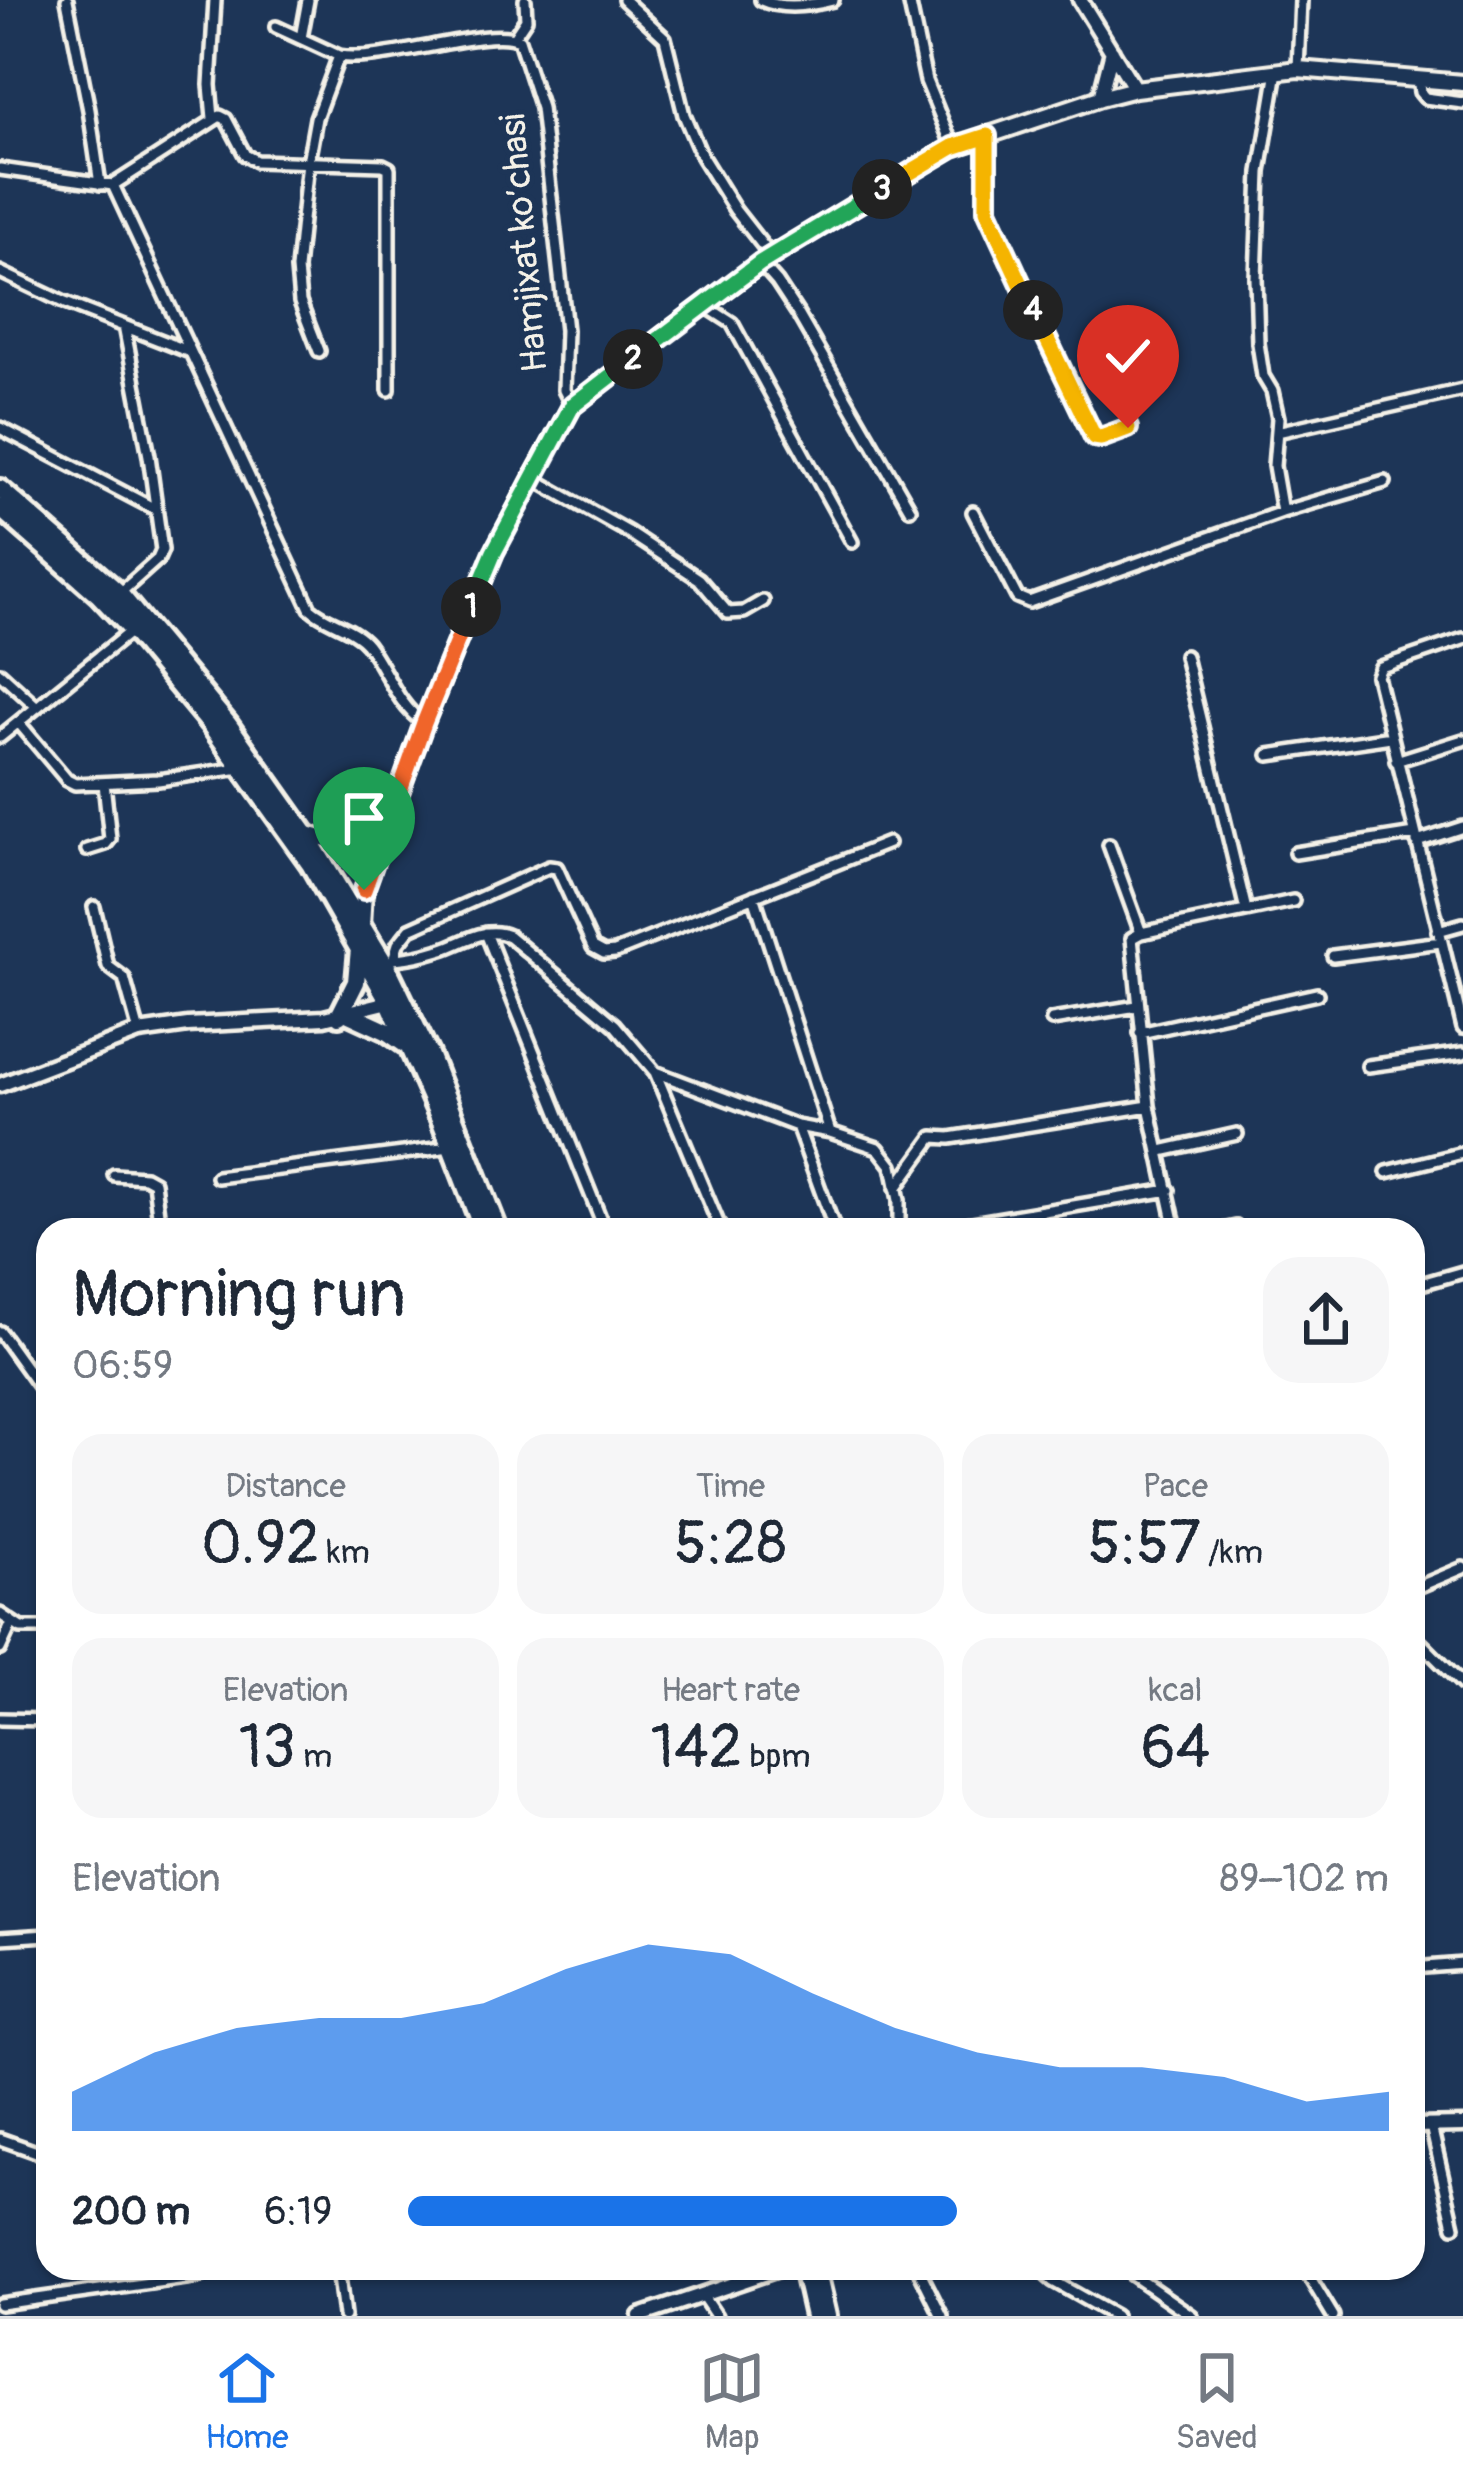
<!DOCTYPE html>
<html lang="en">
<head>
<meta charset="utf-8">
<style>
	body { margin:0; font-family:Pangolin,sans-serif; background:#f6f6f7; color:#1f2937; height:100vh; display:flex; flex-direction:column; font-size:45px; white-space:nowrap }
	* { box-sizing:border-box; margin:0 }
	p { font-size:39px; color:#747a83 }
	.icon { flex:none; width:66px; height:66px; fill:none; stroke:currentColor; stroke-width:2; stroke-linecap:round; stroke-linejoin:round }
	.map { position:relative; flex:1; overflow:hidden }
	.panel { position:absolute; left:36px; top:1218px; width:1389px; height:1062px; display:flex; flex-direction:column; background:#fff; border-radius:36px; box-shadow:0 3px 9px #0004 }
	.panel>* { flex:none }
	.pin { position:absolute; display:grid; place-items:center; width:102px; height:102px; color:#fff; margin:-123px -51px; border-radius:50% 50% 50% 0; rotate:-45deg; box-shadow:0 0 12px #0007 }
	.pin .icon { rotate:45deg }
	.km { position:absolute; width:60px; height:60px; margin:-30px; border-radius:50%; background:#222; color:#fff; font-size:33px; line-height:60px; text-align:center }
	.round { display:grid; place-items:center; flex:none; width:126px; height:126px; border-radius:36px; background:#f6f6f7 }
	.overview { display:flex; align-items:center; justify-content:space-between; height:204px; padding:0 36px }
	h1 { font-size:66px; font-weight:600; line-height:90px }
	.metrics { display:grid; grid-template-columns:repeat(3,1fr); gap:18px; height:204px; padding:12px 36px }
	.metrics div { display:grid; align-content:center; border-radius:30px; background:#f6f6f7; text-align:center }
	.metrics b { font-size:60px; font-weight:600 }
	.metrics small { font-size:33px; font-weight:400 }
	.metrics p { font-size:33px }
	.chart { height:336px; padding:24px 36px }
	.chart p { display:flex; justify-content:space-between }
	.chart svg { width:100%; height:216px; margin-top:12px; fill:#1a73e8; opacity:.7 }
	ul { padding:0 36px; list-style:none; font-size:39px }
	li { display:grid; grid-template-columns:192px 144px 1fr; align-items:center; height:90px }
	li i { height:30px; border-radius:15px; background:#1a73e8 }
	.tab-bar { display:flex; justify-content:space-around; align-items:center; height:168px; border-top:3px solid #e0e1e3; background:#fff; font-size:33px; color:#747a83 }
	.tab-bar a { display:grid; justify-items:center; gap:6px }
	.tab-bar .on { color:#1a73e8 }
	.map>svg:first-child { display:block }
</style>
</head>
<body>
<div class="map">
<svg width="1463" height="2316" viewBox="0 0 1463 2316">
	<rect width="100%" height="100%" fill="#1d3557"/>
	<filter id="ink" filterUnits="userSpaceOnUse"><feTurbulence type="fractalNoise" baseFrequency=".00833" numOctaves="2"/><feDisplacementMap in="SourceGraphic" scale="24" xChannelSelector="R" yChannelSelector="G"/><feConvolveMatrix kernelMatrix="1 2 1 2 8 2 1 2 1" color-interpolation-filters="sRGB"/></filter>
	<g filter="url(#ink)">
		<g fill="none" stroke-linecap="round" stroke-linejoin="round">
			<defs>
				<path id="minor" d="M67,0L89,110L100,184
					M624,0L665,38L684,115L702,157L735,210L771,256
					M761,0C783,10 810,6 833,0
					M909,0L926,81L953,147
					M276,27L339,56C384,64 489,25 519,40L541,108L566,330L564,390L572,406
					M514,37L526,19L525,0
					M301,38L308,0
					M1298,69L1301,0
					M1277,71L1260,172L1256,278L1258,343L1263,376L1272,391L1278,418L1274,466L1282,512
					M1418,78L1420,92L1425,98L1463,103
					M213,118L210,85L215,0
					M987,136V210L1086,424L1093,437L1101,438L1128,428
					M0,169L113,185L310,608C326,623 353,627 367,644C387,670 396,704 424,723
					M113,185L220,116L226,119L245,155L256,161L383,165L389,168V390
					M760,263L777,282L798,314L910,509
					M0,272L65,303L190,352
					M704,305L732,323L852,542
					M319,351L300,302L297,269L308,162L316,118L339,56
					M0,428L155,509
					M1277,432L1463,390
					M532,478L628,532L699,579L728,613L744,612L763,601
					M973,512L1017,597L1029,602L1282,512L1385,482
					M120,593L158,559L162,550L149,456L124,326
					M1463,639L1381,667L1377,676L1463,1028
					M1185,656L1246,910
					M0,673L37,707L132,630
					M19,723L67,780L75,784L158,780L240,768
					M0,737L37,707
					M1269,755L1391,737
					M1396,761L1463,740
					M1417,842L1463,827
					M1109,845L1141,933
					M87,850L106,844L110,839L104,783
					M1295,853L1415,834
					M754,896L830,1132
					M94,907L108,966L124,978L139,1032
					M1438,931L1463,924
					M486,933L605,1230
					M1333,956L1441,942
					M394,959C411,958 427,954 443,949C464,942 486,926 509,936L615,1025L655,1072L797,1126L830,1132L878,1148L892,1166L899,1200V1230
					M393,960L398,944L410,929L549,867L557,868L593,947L604,953L615,952L888,843
					M1052,1020L1137,1006
					M1140,1033L1317,994
					M1368,1066L1463,1053
					M655,1072L721,1230
					M797,1126L835,1230
					M1161,1151L1237,1134
					M1387,1172L1463,1153
					M114,1175L145,1177L154,1182L160,1230
					M217,1177L450,1147
					M896,1188L933,1137L950,1138L1149,1106
					M931,1230L1169,1190
					M1176,1230L1149,1106L1132,938L1141,933L1293,901
					M1222,1230L1236,1227
					M1414,1286L1463,1272
					M0,1332L48,1399
					M1413,1589L1463,1568
					M0,1614L21,1628H48
					M1413,1635L1463,1685
					M0,1649L12,1623
					M0,1719L48,1720
					M0,1938L48,1935
					M1413,1968L1463,1964
					M1431,2126L1454,2226
					M0,2139L48,2156
					M338,2268L344,2316
					M918,2268L942,2316
					M1038,2268L1053,2281L1115,2316
					M1123,2268L1192,2316
					M1304,2268L1333,2316
					M702,2295L716,2316
					M0,2304L200,2276"/>
				<path id="tertiary" d="M1080,0L1135,89
					M1100,98L1112,51
					M0,1085L139,1032L188,1025L324,1018L389,1002
					M1413,2126L1463,2125
					M640,2316L781,2268"/>
				<path id="secondary" d="M305,833C340,845 350,843 385,830
					M362,926L364,890L424,723L494,552L532,478L572,406L670,330L771,256L953,147L1100,98L1135,89L1298,69L1463,83"/>
				<path id="trunk" d="M0,489L119,593L228,724L305,833L388,969L429,1054L498,1230
					M0,508L99,595L132,630L210,724L310,864L389,1002L441,1121L483,1230
					M349,1014L386,1031L406,1045
					M339,1016L356,982L359,949
					M803,2268L814,2316
					M816,2268L827,2316"/>
			</defs>
			<use href="#minor" stroke="#f4f1e8" stroke-width="18"/>
			<use href="#tertiary" stroke="#f4f1e8" stroke-width="21"/>
			<use href="#secondary" stroke="#f4f1e8" stroke-width="22"/>
			<use href="#trunk" stroke="#f4f1e8" stroke-width="26"/>
			<use href="#minor" stroke="#1d3557" stroke-width="9"/>
			<use href="#tertiary" stroke="#1d3557" stroke-width="12"/>
			<use href="#secondary" stroke="#1d3557" stroke-width="14"/>
			<use href="#trunk" stroke="#1d3557" stroke-width="16"/>
		</g>
	</g>
	<g fill="none" stroke-linecap="round" stroke-linejoin="round" filter="url(#ink)">
		<defs>
			<path id="split-1" d="M364,890L424,723L471,607"/>
			<path id="split-2" d="M471,607L494,552L572,406L633,359"/>
			<path id="split-3" d="M633,359L760,263L882,189"/>
			<path id="split-4" d="M882,189L953,147L987,136V210L1033,310"/>
			<path id="split-5" d="M1033,310L1094,437L1101,438L1128,428"/>
		</defs>
		<use href="#split-1" stroke="#fff" stroke-width="24"/>
		<use href="#split-2" stroke="#fff" stroke-width="24"/>
		<use href="#split-3" stroke="#fff" stroke-width="24"/>
		<use href="#split-4" stroke="#fff" stroke-width="24"/>
		<use href="#split-5" stroke="#fff" stroke-width="24"/>
		<use href="#split-1" stroke="#f0652b" stroke-width="15"/>
		<use href="#split-2" stroke="#22a559" stroke-width="15"/>
		<use href="#split-3" stroke="#22a559" stroke-width="15"/>
		<use href="#split-4" stroke="#f5b400" stroke-width="15"/>
		<use href="#split-5" stroke="#f5b400" stroke-width="15"/>
	</g>
	<g text-anchor="middle" dominant-baseline="central" stroke-width="10" stroke-linejoin="round" paint-order="stroke">
		<g font-size="36" fill="#f4f1e8" stroke="#1d3557">
			<text transform="translate(524 243) rotate(-95)">Hamjixat ko’chasi</text>
		</g>
	</g>
</svg>
<div class="pin" style="left:364px;top:890px;background:#1e9e55"><svg class="icon" aria-label="arrive" viewBox="0 0 24 24"><path d="M6 21V4h12l-3 4 3 4H6"/></svg></div>
<div class="pin" style="left:1128px;top:428px;background:#d93025"><svg class="icon" aria-label="check" viewBox="0 0 24 24"><path d="M5 12l5 5 9-10"/></svg></div>
<b class="km" style="left:471px;top:607px">1</b>
<b class="km" style="left:633px;top:359px">2</b>
<b class="km" style="left:882px;top:189px">3</b>
<b class="km" style="left:1033px;top:310px">4</b>
<section class="panel">
<div class="overview"><div><h1>Morning run</h1><p>06:59</p></div><a class="round"><svg class="icon" aria-label="share" viewBox="0 0 24 24"><path d="M12 15V3M7 8l5-5 5 5M5 13v7h14v-7"/></svg></a></div>
<div class="metrics">
<div><p>Distance</p><b>0.92<small> km</small></b></div>
<div><p>Time</p><b>5:28</b></div>
<div><p>Pace</p><b>5:57<small> /km</small></b></div>
</div>
<div class="metrics">
<div><p>Elevation</p><b>13<small> m</small></b></div>
<div><p>Heart rate</p><b>142<small> bpm</small></b></div>
<div><p>kcal</p><b>64</b></div>
</div>
<div class="chart"><p><span>Elevation</span>89–102 m</p>
<svg viewBox="0 0 160 44" preserveAspectRatio="none"><path d="M0 44V36L10 28L20 23L30 21L40 21L50 18L60 11L70 6L80 8L90 16L100 23L110 28L120 31L130 31L140 33L150 38L160 36V44z"/></svg>
</div>
<ul>
<li><b>200 m</b>6:19<i style="width:56%"></i></li>
</ul>
</section>
</div>
<nav class="tab-bar">
<a class="on"><svg class="icon" aria-label="home" viewBox="0 0 24 24"><path d="M3 11l9-7 9 7M6 9v11h12V9"/></svg>Home</a>
<a><svg class="icon" aria-label="map" viewBox="0 0 24 24"><path d="M3 6l6-2 6 2 6-2v14l-6 2-6-2-6 2zM9 4v14M15 6v14"/></svg>Map</a>
<a><svg class="icon" aria-label="saved" viewBox="0 0 24 24"><path d="M7 4h10v16l-5-4-5 4z"/></svg>Saved</a>
</nav>
</body>
</html>
